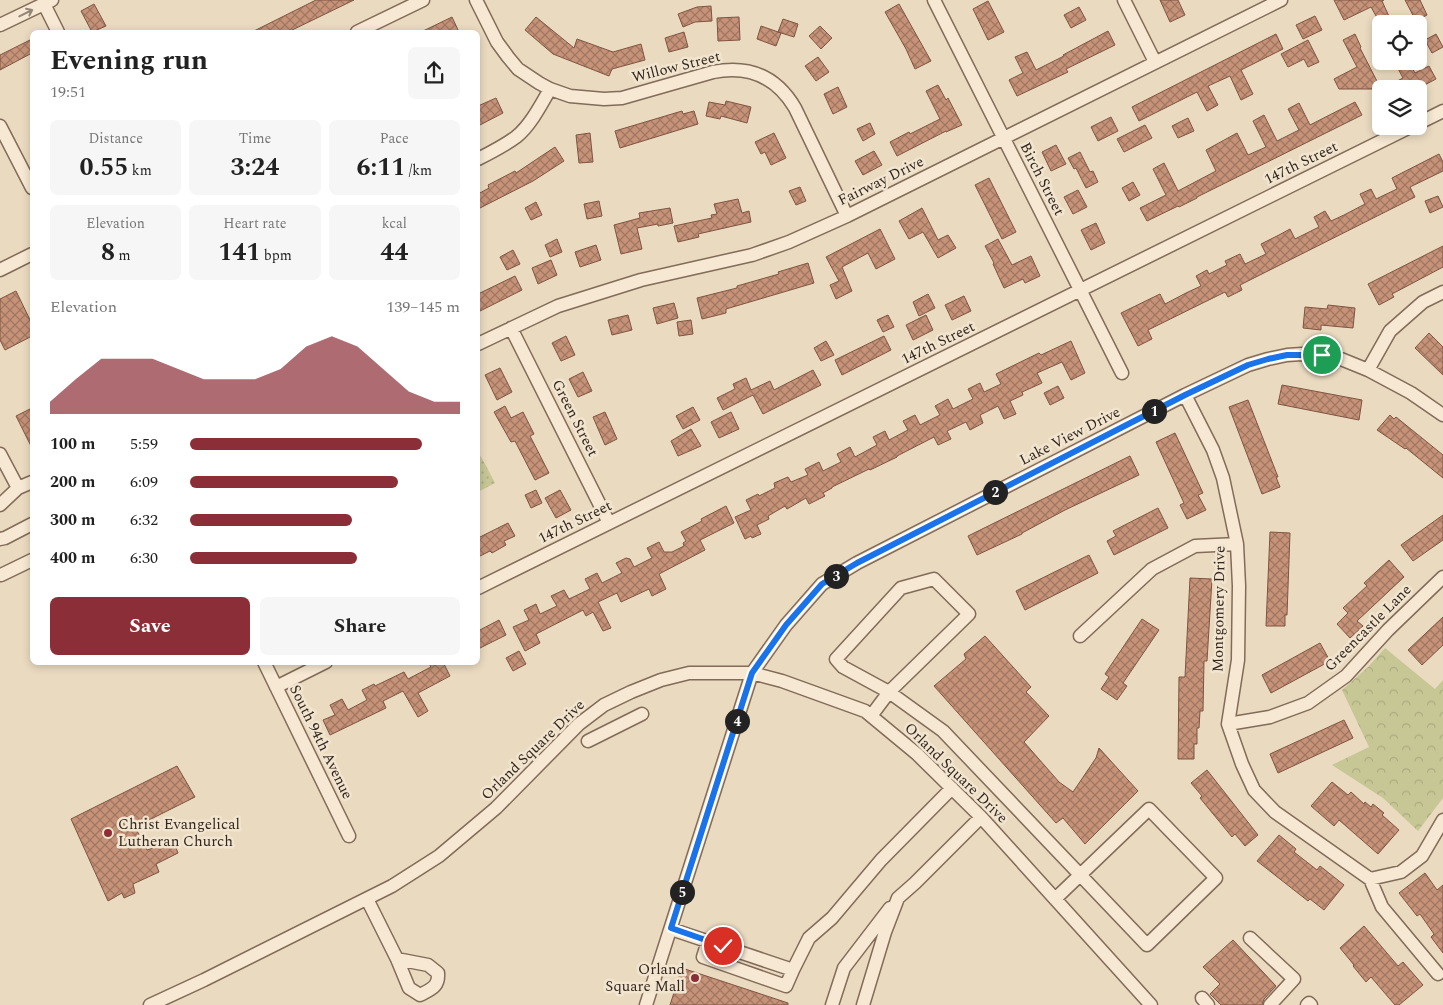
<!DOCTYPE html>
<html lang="en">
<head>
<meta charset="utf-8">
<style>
	body { margin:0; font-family:Spectral,serif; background:#f6f6f6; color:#222; height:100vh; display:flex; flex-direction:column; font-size:19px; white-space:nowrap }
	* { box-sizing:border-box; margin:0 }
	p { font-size:16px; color:#767676 }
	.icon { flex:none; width:28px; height:28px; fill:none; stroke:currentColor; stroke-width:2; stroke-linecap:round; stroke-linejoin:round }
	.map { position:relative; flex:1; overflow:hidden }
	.sheet { position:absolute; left:30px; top:30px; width:450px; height:635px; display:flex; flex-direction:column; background:#fff; border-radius:8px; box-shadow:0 2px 8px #0003 }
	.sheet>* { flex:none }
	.controls { position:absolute; left:1372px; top:15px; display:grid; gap:10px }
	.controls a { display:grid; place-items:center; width:55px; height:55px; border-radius:8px; background:#fff; box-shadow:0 2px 8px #0003; font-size:25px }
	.pin { position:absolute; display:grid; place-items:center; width:42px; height:42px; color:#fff; margin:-21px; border:2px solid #fff; border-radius:50%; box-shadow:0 1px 5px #0007 }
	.km { position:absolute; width:25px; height:25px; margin:-12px; border-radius:50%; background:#222; color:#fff; font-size:14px; line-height:25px; text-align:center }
	.round { display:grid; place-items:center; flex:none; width:52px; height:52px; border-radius:8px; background:#f6f6f6 }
	.overview { display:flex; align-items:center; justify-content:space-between; height:85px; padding:0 20px }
	h1 { font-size:28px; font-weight:700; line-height:38px }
	.figures { display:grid; grid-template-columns:repeat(3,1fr); gap:8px; height:85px; padding:5px 20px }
	.figures div { display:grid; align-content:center; border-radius:8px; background:#f6f6f6; text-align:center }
	.figures b { font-size:25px; font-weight:700 }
	.figures small { font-size:14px; font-weight:400 }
	.figures p { font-size:14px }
	.chart { height:140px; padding:10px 20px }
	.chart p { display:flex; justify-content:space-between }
	.chart svg { width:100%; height:90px; margin-top:5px; fill:#8c2e37; opacity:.7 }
	.button { display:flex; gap:10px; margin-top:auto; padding:10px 20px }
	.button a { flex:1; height:58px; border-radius:8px; background:#8c2e37; color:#fff; font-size:20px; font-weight:700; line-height:58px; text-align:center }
	.button a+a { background:#f6f6f6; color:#222 }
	ul { padding:0 20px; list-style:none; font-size:16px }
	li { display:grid; grid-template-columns:80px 60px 1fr; align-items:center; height:38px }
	li i { height:12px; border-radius:6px; background:#8c2e37 }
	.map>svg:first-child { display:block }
</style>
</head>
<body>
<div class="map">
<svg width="1443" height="1005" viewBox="0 0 1443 1005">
	<defs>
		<pattern id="grass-dots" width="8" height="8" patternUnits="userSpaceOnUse" patternTransform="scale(1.25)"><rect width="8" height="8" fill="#c6c795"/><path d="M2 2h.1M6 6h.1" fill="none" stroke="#abab80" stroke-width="1.8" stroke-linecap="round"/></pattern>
		<pattern id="forest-crowns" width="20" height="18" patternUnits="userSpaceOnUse" patternTransform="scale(1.25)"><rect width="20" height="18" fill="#c6c795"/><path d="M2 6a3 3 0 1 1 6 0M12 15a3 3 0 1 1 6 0" fill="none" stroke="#abab80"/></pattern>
		<pattern id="building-cross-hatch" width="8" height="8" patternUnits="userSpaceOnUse" patternTransform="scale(1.25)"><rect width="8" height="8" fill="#c69278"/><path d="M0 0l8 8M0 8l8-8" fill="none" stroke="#a17762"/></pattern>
	</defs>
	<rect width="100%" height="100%" fill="#eadac0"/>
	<path fill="url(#grass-dots)" d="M478,452L484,462L495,483L478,492Z"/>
	<path fill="url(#forest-crowns)" d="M1385,648L1435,689L1443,680V798L1418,831L1383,798L1332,765L1369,747L1342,690L1368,667Z"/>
	<path fill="url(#building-cross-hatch)" stroke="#7f5441" d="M316,0H354L288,32H252Z
		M1160,0H1178L1185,15L1170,22Z
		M1334,0H1384L1382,1L1392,23H1380L1371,7L1344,20Z
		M1405,0H1420L1427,15L1416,21Z
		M988,1L1004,32L988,40L973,9Z
		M94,4L106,26L92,32L81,11Z
		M899,4L931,61L915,69L906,49L885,12Z
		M711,6L712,21L695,22L683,27L678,14L697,7Z
		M1079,7L1086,20L1071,28L1064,15Z
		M1315,16L1322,30L1303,39L1296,25Z
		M452,17L459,32H421Z
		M536,17L574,48L577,39L613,52L641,44L645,60L612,69L609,76L553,54L525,30Z
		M739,17L740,40L718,41L717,18Z
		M783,19L798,24L794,37L778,32Z
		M761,26L781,33L776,46L757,39Z
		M820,26L832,38L821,49L809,36Z
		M1108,31L1115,45L1066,69L1068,72L1017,96L1009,80L1023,73L1015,57L1027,52L1036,70L1064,56L1063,55Z
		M684,32L688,47L669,52L665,38Z
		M1276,34L1283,49L1241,70L1253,94L1241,100L1230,76L1208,86L1218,105L1207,111L1197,92L1139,121L1132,107Z
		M1355,34L1361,47L1360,48L1381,89H1339L1334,79L1357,67L1343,40Z
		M1436,34L1443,47L1432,53L1425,40Z
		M32,39V53L0,70V55Z
		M1308,40L1319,62L1308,67L1304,59L1288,67L1281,54Z
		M818,57L829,72L816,81L805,66Z
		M1394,61H1408L1415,73L1429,66L1436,79L1417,89H1382L1403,78Z
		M938,85L946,100L948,98L962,125L946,132V131L897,156L890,142L909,132L910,134L940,119L926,91Z
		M838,87L847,107L833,114L824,94Z
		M496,98L503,113L478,126V106Z
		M726,101L751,107L747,123L721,116L720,119L706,116L709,102L725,105Z
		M1355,102L1362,115L1197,197V198L1179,207L1178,206L1147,221L1140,208L1166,195L1153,169L1164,163L1178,191L1216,171L1206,150L1237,133L1248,155L1266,147L1253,121L1264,115L1277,141L1299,130L1288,109L1299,103L1310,125Z
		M682,111L683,114L694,111L698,124L620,148L615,131Z
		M1111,117L1118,131L1098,141L1091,127Z
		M1188,118L1194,131L1178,138L1172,126Z
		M870,123L875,134L863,141L857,129Z
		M1145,125L1152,138L1124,152L1117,139Z
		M590,133L593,162L579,163L576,135Z
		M774,133L786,158L771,165L765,152L761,154L755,142Z
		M1056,145L1066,164L1051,171L1042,152Z
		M555,147L564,161L533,181L478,209V194L489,188L488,185L515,171L516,173Z
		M874,151L882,165L863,175L855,161Z
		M1080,152L1090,172L1093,171L1098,182L1086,188L1076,168L1074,169L1068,158Z
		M1439,154L1443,162V171L1410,187L1415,197L1240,285L1242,290L1228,297L1225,292L1148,330L1152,339L1138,346L1121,313L1160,294L1165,304L1186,293L1201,286L1196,276L1207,270L1209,274L1227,265L1225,261L1240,254L1245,264L1266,254L1261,244L1279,235L1290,229L1295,239L1319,227L1314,217L1325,211L1331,221L1344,215L1365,204L1360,194L1371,189L1376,199L1397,189L1392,178Z
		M989,178L1016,232L1002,239L975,185Z
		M1133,182L1140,195L1129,201L1122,188Z
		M800,187L806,201L796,205L789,191Z
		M1078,190L1087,207L1073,214L1064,197Z
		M1438,196L1443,207L1430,213L1425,201Z
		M738,199L742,213L749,211L751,222L698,234L699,237L678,242L674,226L712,218L711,215L717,214L714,204Z
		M599,201L602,216L587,219L584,204Z
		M536,202L542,215L531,220L525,208Z
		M670,208L673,223L658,226V224L637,228L642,249L621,254L614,225L640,218L639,213Z
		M922,208L938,240L948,235L956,248L938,258L923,232L909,239L899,221Z
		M1096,223L1105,243L1091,250L1081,230Z
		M880,229L895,259L876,269L868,253L842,267L852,291L836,299L830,285L839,281L826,257Z
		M557,239L562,252L550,257L545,245Z
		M998,239L1012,265L1031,256L1040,276L1025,283L1023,279L1004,288L993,264L994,263L985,246Z
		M596,245L601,260L580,267L575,252Z
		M1443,246V267L1392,294L1394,297L1379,305L1368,284Z
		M513,250L520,264L507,270L500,257Z
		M551,260L557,275L538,284L532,268Z
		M808,263L814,283L726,309V313L702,319L697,298L737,288V286L779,274L778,272Z
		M515,276L522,290L478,312V294Z
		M16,291L32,324V336L5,350L0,340V299Z
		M928,294L935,308L919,316L913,302Z
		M964,296L971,311L952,320L945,305Z
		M674,303L678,318L657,324L653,308Z
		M1328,305L1355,308L1353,328L1321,325V330L1303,328L1305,307L1327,309Z
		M628,315L632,330L612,335L608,320Z
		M888,315L894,327L883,332L877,320Z
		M926,315L933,330L913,340L906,325Z
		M691,320L693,334L679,336L677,322Z
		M1429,333L1443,347V375L1415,348Z
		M566,336L575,355L561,361L552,343Z
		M884,336L891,350L842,375L835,360Z
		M826,341L834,355L821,361L814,348Z
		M1071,341L1085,373L1071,380L1062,362L1037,373L1042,383L1022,392L1023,395L1010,401L1016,414L1004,419L998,406L980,415L983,423L970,430L966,422L947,431L951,439L938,445L934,437L897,456V457L870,470L869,469L832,487V488L823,493L825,496L809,504L806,498L787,509L785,506L768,516L769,519L757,525L761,534L752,538L751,536L745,539L735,517L751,510L746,500L758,494L759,496L775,488L774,483L788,477L791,482L808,475L805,469L819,462L823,471L841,462L837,454L850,447L855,457L877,445L873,437L885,431L889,440L908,430L903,421L915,415L920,425L940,415L935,406L948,399L953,409L973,399L968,389L980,383L984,392L1001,384L996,374L1039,353L1041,355Z
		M500,368L512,392L497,400L485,375Z
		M813,370L821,385L763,414L753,395L723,410L717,398L735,389L733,384L746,378L751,390L770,381L774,390Z
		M583,372L592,391L578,397L569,379Z
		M1282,385L1362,400L1359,420L1278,404Z
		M1058,386L1064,398L1050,405L1044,393Z
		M1248,400L1278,477H1276L1280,487L1262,494L1229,407Z
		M505,406L511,418L523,412L534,434L530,436L549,473L535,480L515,441L511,442L494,412Z
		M693,407L700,420L683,429L676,416Z
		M32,408V448L16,416Z
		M605,412L617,439L605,445L593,417Z
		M731,412L739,429L719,438L711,422Z
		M1390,415L1394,419L1396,417L1443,455V478L1406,448L1405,449L1377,430Z
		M691,429L701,446L678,456L671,441Z
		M1175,433L1203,493L1198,495L1206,510L1187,519L1180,505L1184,503L1156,442Z
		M1130,456L1139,475L1065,510L1022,533V534L977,555L968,536Z
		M536,490L542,503L531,508L525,495Z
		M560,490L571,510L556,518L545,498Z
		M726,506L734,523L700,540L705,550L659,574L666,589L652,596L649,589L621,602L617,593L598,602L611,628L603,631L593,612L586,616L583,610L536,634L540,643L525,651L513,627L529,620L524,610L536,604L540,614L557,606L551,596L564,590L569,599L590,589L585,579L597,573L602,583L622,573L616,563L626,558L630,559L634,567L652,558L647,548L659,542L664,552H672L684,546L683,543L686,541L681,532L702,521L701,519Z
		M1158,508L1168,528L1114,555L1107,541L1116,536L1113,531Z
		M1443,515V540L1413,561L1401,545Z
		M508,523L515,536L504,541L506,545L492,553L490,551L478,557V538Z
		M1270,532L1290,533L1287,615H1285V626H1266Z
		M1089,555L1098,573L1025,610L1016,591Z
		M1389,560L1404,577L1357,621L1363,626L1350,638L1337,624L1348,613L1343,608L1367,586L1364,583Z
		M1190,578L1212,579L1207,661H1204L1203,711H1200L1199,728H1197V744H1194V759H1178L1179,677H1185Z
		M1443,617V645L1422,665L1408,650Z
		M1142,619L1159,630L1123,683L1127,686L1117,700L1101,689L1109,677L1105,674Z
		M499,620L506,635L478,649V631Z
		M985,636L1031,687L1026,692L1049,716L1024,742L1059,782L1073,792L1096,758L1099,748L1138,791L1085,844L1063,818L1056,823L934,686L966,659L964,654Z
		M1320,643L1330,661L1271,693L1262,675Z
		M519,651L526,664L513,671L506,658Z
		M428,662H443L450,676L418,693L428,711L418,717L403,691L383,701L386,708L330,735L323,720L335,715L330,705L342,699L348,710L367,700L362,690L374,684L375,686L404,672L408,679L431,667Z
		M1344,720L1353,738L1278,773L1270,754Z
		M177,766L195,797L135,827L147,850L173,840L178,853L156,864L159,872L133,884L135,893L124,898L122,893L108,901L71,819Z
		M1207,770L1258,835L1245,846L1235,834L1232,837L1200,798L1202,796L1191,783Z
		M1332,782L1348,795L1351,792L1364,804L1365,802L1371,807L1373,804L1384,813L1382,815L1399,830L1378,854L1339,820L1334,826L1311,806Z
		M1279,835L1296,849L1294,852L1317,870L1320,866L1344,885L1324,910L1310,899L1308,901L1257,861Z
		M1425,873L1437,890L1443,885V953L1431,937L1434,934L1420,914L1417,916L1399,893Z
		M1364,926L1398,966L1403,962L1423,985L1399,1005H1395L1371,977L1366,982L1353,966L1354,965L1340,948Z
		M1233,940L1276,986L1264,999L1262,1005H1221L1210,994L1220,984L1203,967Z
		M682,968L788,1003V1005H670Z"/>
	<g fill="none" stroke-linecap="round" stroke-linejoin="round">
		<defs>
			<path id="minor" d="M476,0L497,42L508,57L518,69L539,83L550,89L570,96L604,99L622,98L713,72C748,65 776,76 795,108L847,216
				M934,0L1122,373
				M1124,0L1155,62
				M44,4L58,32
				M0,25L52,0
				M357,32L423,0
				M1419,123L1443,111
				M0,126L32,188
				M478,159C490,153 504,146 516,137C530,126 541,105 550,89
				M0,270L32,254
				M511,328L609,523
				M478,344L558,306L641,280L752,255L789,242L847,216L1281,0
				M1368,370L1390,331L1423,302L1443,292
				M1185,395L1213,450L1223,478L1237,544L1239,586L1238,660L1228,724L1242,764L1254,790L1275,812L1370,879L1401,872L1422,856L1443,820
				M0,454L18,488L0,505
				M18,488L32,482
				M0,539L5,538L32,524
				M1,575L32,560
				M478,588L1412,126
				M1080,636L1152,569L1195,546L1237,544
				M264,662L349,836
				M276,687L326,662
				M871,716L889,692L969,614L934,579L901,588L836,659L843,667L889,692L943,731L1147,945L1216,878L1149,809L1055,899
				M1228,724L1270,717L1308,703L1346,676L1388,630L1443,577
				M588,741L642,714
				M1370,879L1382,907L1438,974
				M367,899L397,959L409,988L420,995C431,989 439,987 438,973L428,965L397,959
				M671,929L793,970L809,938L832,918L881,860L952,788
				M1250,938L1294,979L1270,1005
				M708,941L703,957L786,986L793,970
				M1202,998L1208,1005
				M150,1005L204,980L392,886L439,856L496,808L579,724L604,705L631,692L661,680L689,673H752L782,681L865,711L917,754L981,817L1151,1005
				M646,1005L752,673L786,625L822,584L857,563L1185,395L1248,365L1268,359L1287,355L1302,354L1322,355L1341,359L1368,370L1411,393L1443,415
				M832,1005L844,968L890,908
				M863,1005L885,932L898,898L915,883L981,817
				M1307,1005L1309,1003L1311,1005"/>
		</defs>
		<use href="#minor" stroke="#826b59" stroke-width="15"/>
		<use href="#minor" stroke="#f6e8d2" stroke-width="12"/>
	</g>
	<defs><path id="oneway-shaft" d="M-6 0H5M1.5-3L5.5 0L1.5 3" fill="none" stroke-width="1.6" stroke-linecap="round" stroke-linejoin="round" transform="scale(1.25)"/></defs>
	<use stroke="#948678" href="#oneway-shaft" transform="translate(26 13) rotate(-26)"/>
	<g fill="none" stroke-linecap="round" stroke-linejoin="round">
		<defs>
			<path id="route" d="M723,946L671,928L752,673L786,625L822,584L857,563L1185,395L1248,365L1268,359L1287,355H1322"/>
		</defs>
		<use href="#route" stroke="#fff" stroke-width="10"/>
		<use href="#route" stroke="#1a73e8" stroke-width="6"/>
	</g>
	<g fill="#8c2e37" stroke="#f2e5cf" stroke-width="2">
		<circle cx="108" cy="833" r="5"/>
		<circle cx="695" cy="978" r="5"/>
	</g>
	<g text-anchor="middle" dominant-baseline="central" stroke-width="5" stroke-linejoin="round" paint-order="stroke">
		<g font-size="15" fill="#32251d" stroke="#f2e5cf">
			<text transform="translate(676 67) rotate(-14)">Willow Street</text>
			<text transform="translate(1301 163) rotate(-26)">147th Street</text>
			<text transform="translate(1042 179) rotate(63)">Birch Street</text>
			<text transform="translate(881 181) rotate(-26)">Fairway Drive</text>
			<text transform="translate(938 343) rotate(-26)">147th Street</text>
			<text transform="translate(575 418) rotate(63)">Green Street</text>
			<text transform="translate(1070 436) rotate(-27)">Lake View Drive</text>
			<text transform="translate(575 522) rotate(-26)">147th Street</text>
			<text transform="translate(1219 609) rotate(-89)">Montgomery Drive</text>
			<text transform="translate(1368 628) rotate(-45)">Greencastle Lane</text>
			<text transform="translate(321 742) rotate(64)">South 94th Avenue</text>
			<text transform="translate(533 750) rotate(-44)">Orland Square Drive</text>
			<text transform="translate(956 773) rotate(44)">Orland Square Drive</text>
		</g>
		<g font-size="15" fill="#32251d" stroke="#f2e5cf" text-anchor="start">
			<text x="118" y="824">Christ Evangelical<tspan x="118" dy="17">Lutheran Church</tspan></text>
			<text x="685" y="969" text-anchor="end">Orland<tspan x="685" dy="17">Square Mall</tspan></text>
		</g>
	</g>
</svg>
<div class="controls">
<a><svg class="icon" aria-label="locate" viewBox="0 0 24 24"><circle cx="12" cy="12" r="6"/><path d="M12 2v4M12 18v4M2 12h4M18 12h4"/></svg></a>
<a><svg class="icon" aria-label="layers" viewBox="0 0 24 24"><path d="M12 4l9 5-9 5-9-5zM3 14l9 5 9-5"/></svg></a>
</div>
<div class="pin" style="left:1322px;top:355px;background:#1e9e55"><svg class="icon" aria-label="arrive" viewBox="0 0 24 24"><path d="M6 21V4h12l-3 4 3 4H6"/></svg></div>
<div class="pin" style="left:723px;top:946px;background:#d93025"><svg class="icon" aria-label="check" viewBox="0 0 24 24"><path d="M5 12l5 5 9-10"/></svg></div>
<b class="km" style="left:1154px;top:411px">1</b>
<b class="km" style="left:995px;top:492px">2</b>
<b class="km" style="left:836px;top:576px">3</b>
<b class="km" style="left:737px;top:721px">4</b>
<b class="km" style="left:682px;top:892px">5</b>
<section class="sheet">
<div class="overview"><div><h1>Evening run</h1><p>19:51</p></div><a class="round"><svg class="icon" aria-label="share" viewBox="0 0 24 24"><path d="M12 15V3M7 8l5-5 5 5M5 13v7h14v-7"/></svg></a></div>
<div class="figures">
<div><p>Distance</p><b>0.55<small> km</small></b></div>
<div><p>Time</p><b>3:24</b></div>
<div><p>Pace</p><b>6:11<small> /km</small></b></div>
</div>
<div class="figures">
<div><p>Elevation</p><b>8<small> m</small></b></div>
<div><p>Heart rate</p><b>141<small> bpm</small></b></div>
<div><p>kcal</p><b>44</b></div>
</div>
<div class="chart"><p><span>Elevation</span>139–145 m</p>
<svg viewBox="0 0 160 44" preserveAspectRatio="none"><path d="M0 44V38L10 27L20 17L30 17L40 17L50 22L60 27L70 27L80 27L90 22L100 11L110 6L120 11L130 22L140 33L150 38L160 38V44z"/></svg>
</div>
<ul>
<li><b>100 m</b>5:59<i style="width:86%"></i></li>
<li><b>200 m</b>6:09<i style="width:77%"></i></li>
<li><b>300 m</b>6:32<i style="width:60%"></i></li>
<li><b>400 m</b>6:30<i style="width:62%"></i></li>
</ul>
<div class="button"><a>Save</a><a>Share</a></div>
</section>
</div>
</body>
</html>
